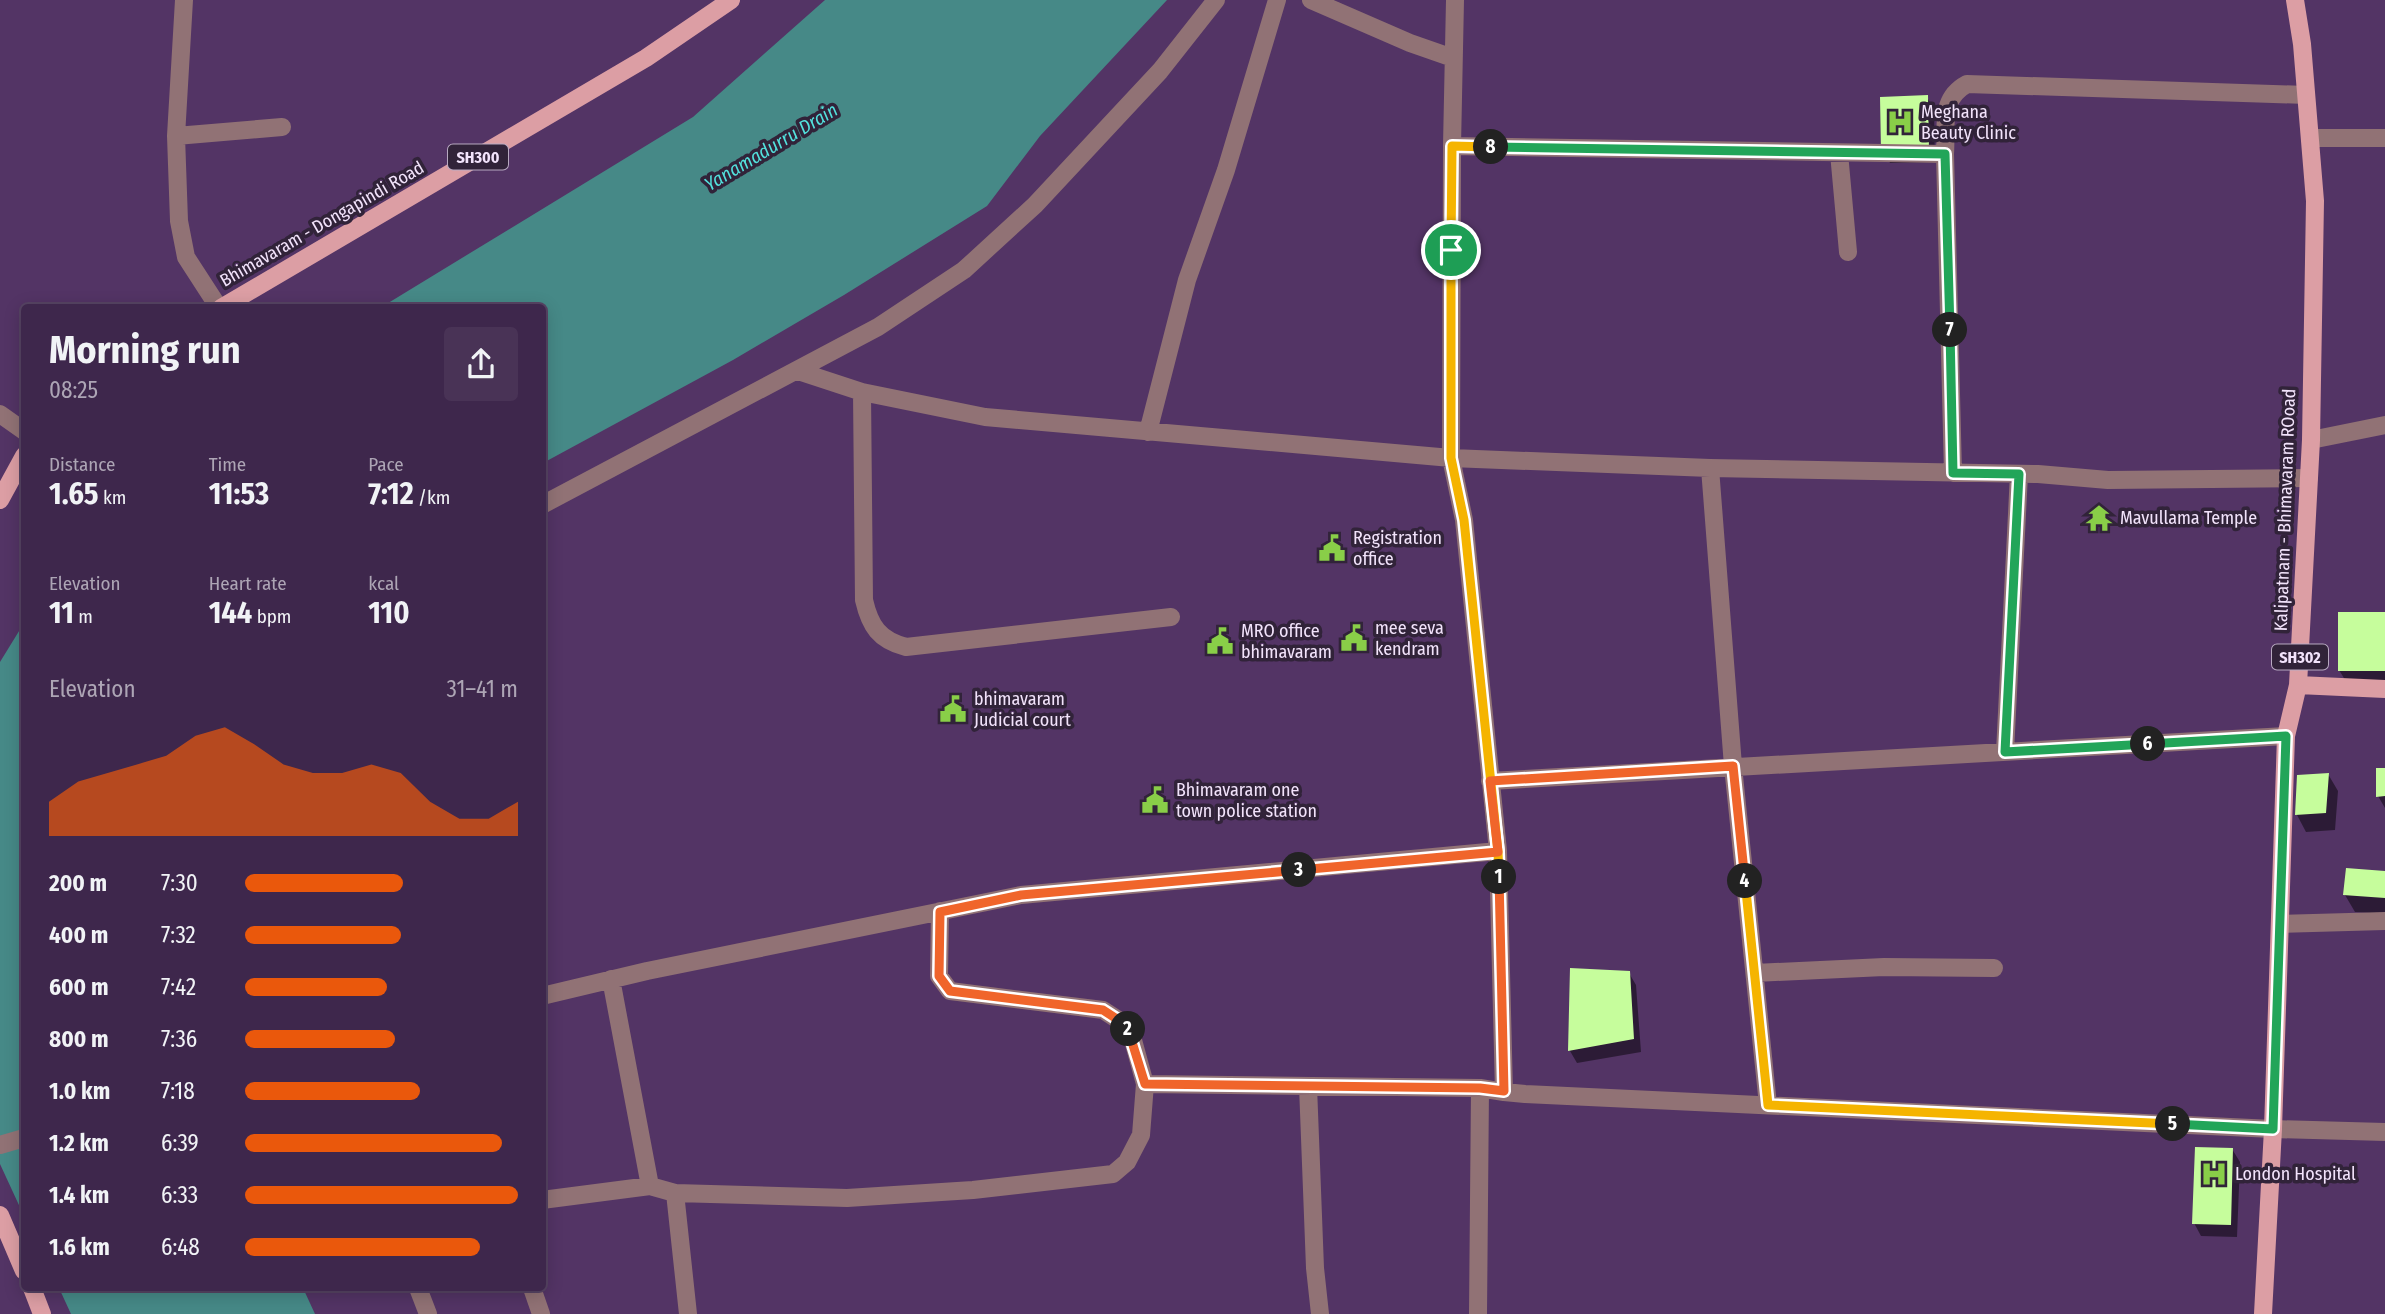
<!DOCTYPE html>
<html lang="en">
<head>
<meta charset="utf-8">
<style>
	body { margin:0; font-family:"Fira Sans Condensed",sans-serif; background:#493356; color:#f1f3f6; height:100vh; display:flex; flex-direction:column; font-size:26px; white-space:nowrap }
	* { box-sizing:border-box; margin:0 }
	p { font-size:23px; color:#ada5b5 }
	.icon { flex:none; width:38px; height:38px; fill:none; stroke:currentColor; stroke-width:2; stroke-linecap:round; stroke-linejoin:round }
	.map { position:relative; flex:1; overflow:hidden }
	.side { position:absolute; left:21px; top:304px; width:525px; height:987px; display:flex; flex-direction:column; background:#3e274c; border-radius:7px; box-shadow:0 4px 18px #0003,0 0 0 2px #574464 }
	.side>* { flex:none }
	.pin { position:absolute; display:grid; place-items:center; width:60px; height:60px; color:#fff; margin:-30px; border:4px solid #fff; border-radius:50%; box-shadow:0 2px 7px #0007 }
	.km { position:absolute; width:35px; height:35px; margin:-18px; border-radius:50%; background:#222; color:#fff; font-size:19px; line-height:35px; text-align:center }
	.round { display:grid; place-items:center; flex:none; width:74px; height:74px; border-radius:7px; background:#493356 }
	.overview { display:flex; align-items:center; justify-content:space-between; height:119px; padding:0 28px }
	h1 { font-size:38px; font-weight:700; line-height:52px }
	.stats { display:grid; grid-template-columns:repeat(3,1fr); gap:10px; height:119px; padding:7px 28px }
	.stats div { display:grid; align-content:center }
	.stats b { font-size:30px; font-weight:700 }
	.stats small { font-size:19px; font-weight:400 }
	.stats p { font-size:19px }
	.chart { height:196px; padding:14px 28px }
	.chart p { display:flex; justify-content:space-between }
	.chart svg { width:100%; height:126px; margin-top:7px; fill:#ea580c; opacity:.7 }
	ul { padding:0 28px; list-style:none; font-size:23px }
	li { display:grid; grid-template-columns:112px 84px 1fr; align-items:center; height:52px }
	li i { height:18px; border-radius:9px; background:#ea580c }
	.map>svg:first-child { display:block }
</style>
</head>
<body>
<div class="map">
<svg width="2385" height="1314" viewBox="0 0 2385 1314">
	<rect width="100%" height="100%" fill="#533465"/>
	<path fill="#468987" d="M825,0H1167L1040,136L987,206L844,295L733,360L543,463L542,308H380L693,117Z
		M24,623V1216L0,1164V662Z
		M59,1288H303L315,1314H71Z"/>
	<path fill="#0007" d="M1927,97L1934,110L1935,162L1890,163L1883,150Z
		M2385,614V683H2347L2339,670Z
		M2385,769V808L2378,796Z
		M2328,774L2338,791L2335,830L2306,832L2297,815Z
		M2385,873V914L2355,912L2345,895Z
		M1629,973L1636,985L1641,1052L1577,1063L1570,1051Z
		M2232,1149L2240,1162L2237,1237L2201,1236L2194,1223Z"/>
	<path fill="#c6fd9c" d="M1928,95L1929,150L1881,151L1880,97Z
		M2338,612H2385V671H2338Z
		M2376,768H2385V796L2376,797Z
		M2329,773L2326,813L2295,815L2297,775Z
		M2346,868L2385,871V898L2343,895Z
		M1570,968L1630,971L1634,1039L1568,1051Z
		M2195,1147L2233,1148L2231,1225L2192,1224Z"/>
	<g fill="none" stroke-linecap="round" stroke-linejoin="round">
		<path stroke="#917275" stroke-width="18" d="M184,0L176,136L179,221L186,257L219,308
			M1311,0L1410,43L1453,58
			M1455,0L1452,146L1451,458L1464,520L1498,851
			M176,136L282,127
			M2310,138H2385
			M1452,146L1945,154C1947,126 1939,99 1967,84L2306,95
			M1839,153L1848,252
			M1945,154L1953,473
			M798,371L862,392L985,417L1451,458L1710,468L2038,474L2108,480L2309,478
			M862,392L864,600C870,626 879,640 906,647L1171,617
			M0,414L24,431
			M1148,432L1187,280L1226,170L1277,0
			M2311,440L2385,425
			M1710,468L1733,766L1768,1105
			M542,505L878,327L964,270L1035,205L1160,71L1216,0
			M2005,752L2019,474
			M1490,781L2286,736
			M2280,924L2385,921
			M1755,973L1884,967L1994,968
			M611,979L650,1186
			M542,996L647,971L1021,895L1498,851L1504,1092L1525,1094L2273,1129L2385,1132
			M1145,1084L1480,1088L1504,1092
			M1308,1086L1315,1268L1320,1314
			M0,1145L24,1138
			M675,1193L688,1314
			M542,1200L650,1186L675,1193L847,1198L973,1190L1113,1174L1127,1162L1141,1135L1145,1084L1133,1040L1126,1025L1103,1010L950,991L939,976L940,911
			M418,1288L428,1314
			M532,1288L541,1314
			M1478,1314L1480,1088"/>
		<path stroke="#dc9ea4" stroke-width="18" d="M221,308L646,58L731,0
			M0,500L24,456
			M2298,685L2385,689
			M0,1215L24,1271
			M32,1288L42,1314
			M2263,1314L2273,1129L2286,736L2298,685L2311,440L2315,201L2302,44L2295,0"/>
	</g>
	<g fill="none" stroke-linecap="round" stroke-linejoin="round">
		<defs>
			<path id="split-1" d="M1451,250V458L1464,520L1498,852L1499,877"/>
			<path id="split-2" d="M1128,1029L1145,1084L1480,1088L1504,1091L1499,877"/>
			<path id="split-3" d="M1128,1029L1126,1025L1103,1010L950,991L939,976L940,912L1021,895L1299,870"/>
			<path id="split-4" d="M1299,870L1498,852L1490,781L1733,766L1745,881"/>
			<path id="split-5" d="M1745,881L1768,1105L2173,1124"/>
			<path id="split-6" d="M2148,744L2286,736L2273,1129L2173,1124"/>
			<path id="split-7" d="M1950,330L1953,473L2019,474L2005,752L2148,744"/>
			<path id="split-8" d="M1491,147L1945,154L1950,330"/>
			<path id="split-9" d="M1451,250L1452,146L1491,147"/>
		</defs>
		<use href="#split-1" stroke="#fff" stroke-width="14"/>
		<use href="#split-2" stroke="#fff" stroke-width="14"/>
		<use href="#split-3" stroke="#fff" stroke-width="14"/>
		<use href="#split-4" stroke="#fff" stroke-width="14"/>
		<use href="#split-5" stroke="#fff" stroke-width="14"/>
		<use href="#split-6" stroke="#fff" stroke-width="14"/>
		<use href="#split-7" stroke="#fff" stroke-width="14"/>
		<use href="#split-8" stroke="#fff" stroke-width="14"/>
		<use href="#split-9" stroke="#fff" stroke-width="14"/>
		<use href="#split-1" stroke="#f5b400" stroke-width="9"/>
		<use href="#split-2" stroke="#f0652b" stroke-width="9"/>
		<use href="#split-3" stroke="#f0652b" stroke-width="9"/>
		<use href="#split-4" stroke="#f0652b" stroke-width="9"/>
		<use href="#split-5" stroke="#f5b400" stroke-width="9"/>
		<use href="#split-6" stroke="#22a559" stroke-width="9"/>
		<use href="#split-7" stroke="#22a559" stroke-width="9"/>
		<use href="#split-8" stroke="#22a559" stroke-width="9"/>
		<use href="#split-9" stroke="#f5b400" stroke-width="9"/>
	</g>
	<defs>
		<symbol id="hospital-bare" viewBox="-9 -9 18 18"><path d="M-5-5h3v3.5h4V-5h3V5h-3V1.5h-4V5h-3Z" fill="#89ce48" stroke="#312339" stroke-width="2.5" paint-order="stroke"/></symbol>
		<symbol id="temple-bare" viewBox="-9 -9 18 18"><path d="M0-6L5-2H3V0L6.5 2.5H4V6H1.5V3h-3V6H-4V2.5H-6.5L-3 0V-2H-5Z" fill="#89ce48" stroke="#312339" stroke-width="2.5" paint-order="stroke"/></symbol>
		<symbol id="civic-bare" viewBox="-9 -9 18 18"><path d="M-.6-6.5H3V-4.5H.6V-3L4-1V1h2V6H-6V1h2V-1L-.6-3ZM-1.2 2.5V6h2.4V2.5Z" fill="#89ce48" stroke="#312339" stroke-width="2.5" paint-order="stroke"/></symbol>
	</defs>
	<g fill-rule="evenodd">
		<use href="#hospital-bare" x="1881" y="103" width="38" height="38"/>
		<use href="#temple-bare" x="2080" y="499" width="38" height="38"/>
		<use href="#civic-bare" x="1313" y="529" width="38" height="38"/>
		<use href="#civic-bare" x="1335" y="619" width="38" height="38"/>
		<use href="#civic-bare" x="1201" y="622" width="38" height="38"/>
		<use href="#civic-bare" x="934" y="690" width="38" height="38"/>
		<use href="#civic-bare" x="1136" y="781" width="38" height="38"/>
		<use href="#hospital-bare" x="2195" y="1155" width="38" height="38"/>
	</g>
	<g text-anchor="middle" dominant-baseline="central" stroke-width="7" stroke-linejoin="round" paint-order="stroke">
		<g fill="#312339" stroke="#b8a9c1" stroke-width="2">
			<rect x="448" y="144.5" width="60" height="25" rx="5"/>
			<rect x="2272" y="644.5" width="56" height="25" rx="5"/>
		</g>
		<g font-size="16" font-weight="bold" fill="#f2e3fb">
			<text x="478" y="157">SH300</text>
			<text x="2300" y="657">SH302</text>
		</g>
		<g font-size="18" fill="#f2e3fb" stroke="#312339" text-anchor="start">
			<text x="1921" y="112">Meghana<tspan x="1921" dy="21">Beauty Clinic</tspan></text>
			<text x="2120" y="518">Mavullama Temple</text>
			<text x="1353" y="538">Registration<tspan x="1353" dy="21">office</tspan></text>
			<text x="1375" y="628">mee seva<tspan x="1375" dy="21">kendram</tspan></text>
			<text x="1241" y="631">MRO office<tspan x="1241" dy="21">bhimavaram</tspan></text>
			<text x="974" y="699">bhimavaram<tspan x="974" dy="21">Judicial court</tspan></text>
			<text x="1176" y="790">Bhimavaram one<tspan x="1176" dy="21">town police station</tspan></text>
			<text x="2235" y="1174">London Hospital</text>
		</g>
		<g font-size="18" fill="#f2e3fb" stroke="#312339">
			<text transform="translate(322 224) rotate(-30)">Bhimavaram - Dongapindi Road</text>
			<text transform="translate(2285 510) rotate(-88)">Kalipatnam - Bhimavaram ROoad</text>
		</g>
		<g font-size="19" font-style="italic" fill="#53e1dd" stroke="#312339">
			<text transform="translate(771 147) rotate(-31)">Yanamadurru Drain</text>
		</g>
	</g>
</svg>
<div class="pin" style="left:1451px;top:250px;background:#1e9e55"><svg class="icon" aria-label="arrive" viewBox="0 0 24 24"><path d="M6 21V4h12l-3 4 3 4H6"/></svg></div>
<b class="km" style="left:1499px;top:877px">1</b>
<b class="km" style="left:1128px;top:1029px">2</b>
<b class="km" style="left:1299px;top:870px">3</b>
<b class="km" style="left:1745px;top:881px">4</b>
<b class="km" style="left:2173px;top:1124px">5</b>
<b class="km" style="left:2148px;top:744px">6</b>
<b class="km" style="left:1950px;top:330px">7</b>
<b class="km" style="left:1491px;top:147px">8</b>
<section class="side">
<div class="overview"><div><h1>Morning run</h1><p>08:25</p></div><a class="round"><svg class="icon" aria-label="share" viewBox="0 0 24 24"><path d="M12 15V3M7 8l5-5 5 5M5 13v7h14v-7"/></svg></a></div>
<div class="stats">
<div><p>Distance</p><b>1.65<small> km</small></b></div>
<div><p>Time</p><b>11:53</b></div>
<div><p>Pace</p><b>7:12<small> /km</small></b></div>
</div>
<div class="stats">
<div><p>Elevation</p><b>11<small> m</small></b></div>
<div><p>Heart rate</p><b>144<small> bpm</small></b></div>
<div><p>kcal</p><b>110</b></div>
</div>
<div class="chart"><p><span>Elevation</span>31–41 m</p>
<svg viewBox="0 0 160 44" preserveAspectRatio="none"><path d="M0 44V32L10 25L20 22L30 19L40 16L50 9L60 6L70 12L80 19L90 22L100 22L110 19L120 22L130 32L140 38L150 38L160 32V44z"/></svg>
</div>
<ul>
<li><b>200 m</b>7:30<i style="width:58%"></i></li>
<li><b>400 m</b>7:32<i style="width:57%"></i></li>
<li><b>600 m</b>7:42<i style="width:52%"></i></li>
<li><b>800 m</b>7:36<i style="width:55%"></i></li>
<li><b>1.0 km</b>7:18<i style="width:64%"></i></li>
<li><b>1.2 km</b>6:39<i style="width:94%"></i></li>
<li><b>1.4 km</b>6:33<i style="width:100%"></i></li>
<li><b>1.6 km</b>6:48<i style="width:86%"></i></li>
</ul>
</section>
</div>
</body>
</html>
